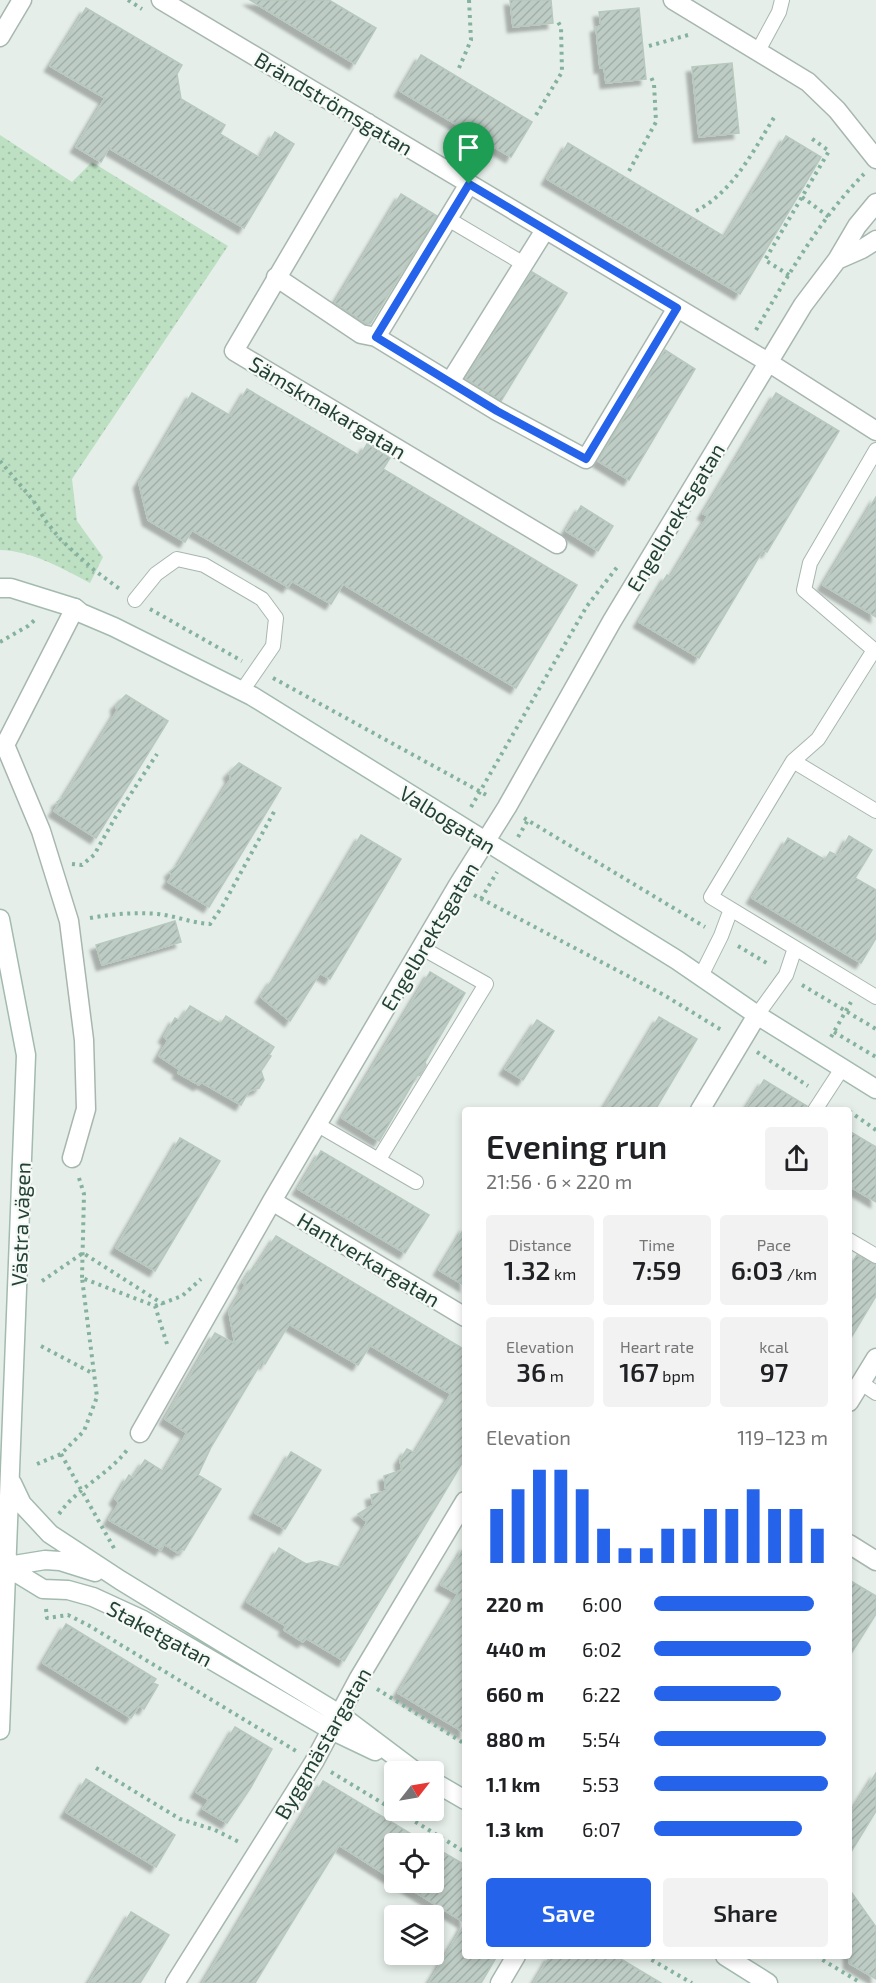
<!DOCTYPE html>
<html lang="en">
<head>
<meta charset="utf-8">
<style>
	body { margin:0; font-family:"Exo 2",sans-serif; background:#f2f2f2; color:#202124; height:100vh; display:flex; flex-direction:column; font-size:22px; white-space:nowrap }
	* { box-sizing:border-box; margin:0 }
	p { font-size:20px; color:#757577 }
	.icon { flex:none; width:33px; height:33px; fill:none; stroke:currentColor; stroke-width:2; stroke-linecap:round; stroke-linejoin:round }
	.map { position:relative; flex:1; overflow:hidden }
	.drawer { position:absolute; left:462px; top:1107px; width:390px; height:852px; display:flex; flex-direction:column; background:#fff; border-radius:6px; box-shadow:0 3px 9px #0003 }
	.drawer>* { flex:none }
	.needle { width:39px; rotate:59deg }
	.tools { position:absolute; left:384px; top:1761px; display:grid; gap:12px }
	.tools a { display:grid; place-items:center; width:60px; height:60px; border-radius:6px; background:#fff; box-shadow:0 3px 9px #0003; font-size:30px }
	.pin { position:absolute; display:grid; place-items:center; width:51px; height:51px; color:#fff; margin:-62px -26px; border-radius:50% 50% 50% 0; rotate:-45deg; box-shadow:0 0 6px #0007 }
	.pin .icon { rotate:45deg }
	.round { display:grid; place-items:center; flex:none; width:63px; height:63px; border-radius:6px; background:#f2f2f2 }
	.summary { display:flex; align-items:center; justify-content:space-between; height:102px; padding:0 24px }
	h1 { font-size:33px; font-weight:600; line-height:45px }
	.figures { display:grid; grid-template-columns:repeat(3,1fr); gap:9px; height:102px; padding:6px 24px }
	.figures div { display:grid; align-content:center; border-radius:6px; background:#f2f2f2; text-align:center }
	.figures b { font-size:26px; font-weight:600 }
	.figures small { font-size:16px; font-weight:400 }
	.figures p { font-size:16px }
	.chart { height:168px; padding:12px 24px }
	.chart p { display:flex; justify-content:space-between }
	.chart svg { width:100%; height:108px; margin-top:6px; stroke:#2563eb; stroke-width:6 }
	.cta { display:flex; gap:12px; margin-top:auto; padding:12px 24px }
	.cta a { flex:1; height:69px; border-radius:6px; background:#2563eb; color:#fff; font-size:24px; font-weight:600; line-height:69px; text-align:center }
	.cta a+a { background:#f2f2f2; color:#202124 }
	ul { padding:0 24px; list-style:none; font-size:20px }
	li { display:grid; grid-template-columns:96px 72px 1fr; align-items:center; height:45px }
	li i { height:15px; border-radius:8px; background:#2563eb }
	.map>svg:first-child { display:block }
</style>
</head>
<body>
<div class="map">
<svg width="876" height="1983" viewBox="0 0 876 1983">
	<defs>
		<pattern id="grass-dots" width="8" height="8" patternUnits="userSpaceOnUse" patternTransform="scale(1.5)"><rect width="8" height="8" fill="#bde0c3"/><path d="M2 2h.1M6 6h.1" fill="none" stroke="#a2c1a8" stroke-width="1.8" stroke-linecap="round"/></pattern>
		<pattern id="building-hatch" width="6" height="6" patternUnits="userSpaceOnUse" patternTransform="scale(1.5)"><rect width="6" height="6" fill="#bdccc4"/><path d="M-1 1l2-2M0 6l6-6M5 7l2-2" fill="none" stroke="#a2b0a9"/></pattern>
		<filter id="shadow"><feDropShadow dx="-5.5" dy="5.5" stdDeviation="1.5" flood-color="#0004"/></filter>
	</defs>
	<rect width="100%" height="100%" fill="#e5eee9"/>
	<path fill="url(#grass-dots)" d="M0,135L72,182L92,162L228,246L72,479L77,521L103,557L90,583C62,568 32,551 0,550Z"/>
	<path fill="url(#building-hatch)" stroke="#b7c8bf" stroke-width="1.5" filter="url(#shadow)" d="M250,0H329L376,28L355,64Z
		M510,0H551L553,23L513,27Z
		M86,8L182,65L177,74L181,99L225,125L220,134L260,158L275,132L294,144L244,228L109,148L101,162L76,147L105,98L50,66Z
		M639,8L646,79L606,83L604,67L600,68L596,27L601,26L599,12Z
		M421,55L532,122L511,157L400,91Z
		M732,63L739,133L699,137L692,67Z
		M786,136L821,157L740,294L547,179L568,143L725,237Z
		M401,194L437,216L370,324L365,323L335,303Z
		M532,272L567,293L501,401L466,379Z
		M665,350L695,369L629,480L598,461Z
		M247,389L360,456L367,444L390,458L383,469L577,585L516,688L343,584L331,604L292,581L288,587L192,530L185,542L148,520L139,483L192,393L231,416Z
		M776,393L839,431L767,552L763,550L699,658L639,622L667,575L671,577L708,516L703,514Z
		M876,497V617L823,585Z
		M581,506L613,526L598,551L566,531Z
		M126,695L168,721L96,838L54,811L58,805L57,802L64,797L117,711L116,705Z
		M239,763L281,788L209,907L168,882L172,876L170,872L179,864L231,778L229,773Z
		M361,835L401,859L330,979L320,973L290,1021L261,997L273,979L275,980Z
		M849,836L872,850L855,878L876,890V938L861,963L752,898L788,838L825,860L830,852L838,856Z
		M175,921L181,942L102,965L96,945Z
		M430,972L465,993L425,1062L426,1065L420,1075L418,1074L379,1141L342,1118Z
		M190,1006L221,1024L226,1016L274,1047L269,1055L271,1056L261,1071L264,1080L259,1088L249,1091L241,1105L201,1082L199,1085L178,1073L180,1070L159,1056L168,1040L164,1037L175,1018L180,1021Z
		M659,1017L697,1039L655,1110H603Z
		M537,1020L554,1031L523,1080L505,1069Z
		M764,1080L807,1106L806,1110H745Z
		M849,1131L876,1147V1202L849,1186Z
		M180,1138L220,1161L155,1271L116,1248Z
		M321,1151L429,1215L405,1253L298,1189Z
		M465,1227V1286L439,1270Z
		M276,1236L465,1350V1458L344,1661L306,1638L303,1642L284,1630L286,1626L247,1602L279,1548L306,1564L320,1561L341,1568L367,1522L358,1514L373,1505L371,1495L386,1491L384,1476L402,1470L400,1460L407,1449L415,1453L451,1394L370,1345L358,1365L289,1324L265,1364L262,1361L211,1447L198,1475L221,1489L184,1550L181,1549L178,1553L164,1544L161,1550L109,1520L119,1503L115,1499L129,1475L133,1478L145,1460L164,1472L187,1433L165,1419L215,1333L235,1344L229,1312L246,1284L243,1283L254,1266L256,1267Z
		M857,1255L876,1265V1296L849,1341V1268Z
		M291,1452L321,1470L285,1529L255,1513Z
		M465,1546V1733L398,1693L458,1594L441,1585Z
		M849,1580L876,1596V1614L849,1657Z
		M66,1624L156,1679L153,1683L158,1685L144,1709L139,1706L131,1718L43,1663Z
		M235,1727L272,1749L251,1787L227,1823L203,1809L209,1800L196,1792Z
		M876,1773V1811L849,1855V1816Z
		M86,1779L175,1835L156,1867L66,1812Z
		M323,1781L428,1844H394V1880L339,1845L255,1983H203Z
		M434,1847L465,1865V1923L399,1882H434Z
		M849,1889L876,1927V1979L849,1963Z
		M131,1912L169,1935L148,1970L140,1983H89Z
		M465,1923V1956H497L484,1978L481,1983H429Z
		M550,1956H616L661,1983H534Z"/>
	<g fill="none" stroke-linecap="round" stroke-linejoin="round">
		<defs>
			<path id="lane" d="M758,51L779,12L782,0
				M448,219L524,264
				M876,450L810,563L804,590L874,650L818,739L793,761L876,811
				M135,600L156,574L177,559L204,565L262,599L276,618L273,646L242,691
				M793,761L711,897L876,997
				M701,976L721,936L731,909
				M757,1015L786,975L795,948
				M815,1110L841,1070
				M318,1125L416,1182
				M379,1159L486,984L422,948
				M849,1240L876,1256
				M861,1383L876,1393"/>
			<path id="street" d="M161,0L768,362L876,431
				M673,0L808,82L837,110L876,159
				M0,37L22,0
				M368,123L234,351L557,544
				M837,260L862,249L876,240
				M276,277L361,334L376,337L497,411L586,459L677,308
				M376,337L469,184
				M450,382L545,230
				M700,1110L757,1015
				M72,1158L86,1109L84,1040L69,921L41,831L5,745L75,608
				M272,1201L465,1317
				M849,1402L876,1358
				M140,1433L272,1201L458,885L507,807L612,621L803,305L837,260L857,226L876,203
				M849,1544L876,1561
				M175,1983L314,1762L359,1678L465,1501
				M500,1983L516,1956"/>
			<path id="secondary" d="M0,588H11L75,608L81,613L114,627L252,696L677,960L757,1015L876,1089
				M0,919L26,1055L0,1730
				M12,1483L22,1504L50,1534L120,1580L339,1714L412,1769
				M2,1567L45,1560L60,1561L95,1572
				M7,1567L43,1589L68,1590L93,1597L143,1620L331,1730L375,1751
				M434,1782L465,1800
				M725,1956L768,1983"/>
		</defs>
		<use href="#lane" stroke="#a7b7af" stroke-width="16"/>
		<use href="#street" stroke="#a7b7af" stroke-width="21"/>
		<use href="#secondary" stroke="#a3baaf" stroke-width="21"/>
		<path stroke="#85b29e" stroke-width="4" stroke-dasharray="3 4.5" stroke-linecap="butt" d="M128,0L142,9
			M649,46L688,35
			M459,68L471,40L469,0
			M536,115L562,72L561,27L558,22
			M629,171L656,122L654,84L651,77
			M802,197L829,217
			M696,211C734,191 753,151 775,116
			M789,275L765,260L829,151L811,138
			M756,330C787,277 821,217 864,174
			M0,461L33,500L45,520L61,540L94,570L121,590
			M150,609L242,661
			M0,642L28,626L37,618
			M273,678L490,797
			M471,807L587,606L618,566
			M524,818L705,927
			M518,837L528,820
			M72,864L82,865L94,855L115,818L157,754
			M474,895L664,995L723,1031
			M481,899L497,872
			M90,918C113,914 135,912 158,914C176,916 192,923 210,924L222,907L275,810
			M738,946L770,965
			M802,985L876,1029
			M834,1032L876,1057
			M831,1037L851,1002
			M757,1052L808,1086
			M849,1111L876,1130
			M79,1178L84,1194L82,1278
			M42,1281L83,1253L163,1304
			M155,1306L182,1296L201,1279
			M41,1346L94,1374
			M61,1454L115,1550
			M37,1464L61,1454L84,1431L97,1397L82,1278L155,1306L167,1344
			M59,1514C77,1488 108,1475 127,1450
			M46,1609L47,1618L68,1615L88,1625L296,1751
			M377,1689L465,1744
			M96,1768L180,1819L215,1830L241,1843
			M331,1772L394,1810
			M396,1810L465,1852
			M645,1956L692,1983
			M816,1956L861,1983"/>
		<use href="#lane" stroke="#fff" stroke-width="14"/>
		<use href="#street" stroke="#fff" stroke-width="18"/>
		<use href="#secondary" stroke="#fff" stroke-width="18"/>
	</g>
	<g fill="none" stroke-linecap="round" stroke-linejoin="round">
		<defs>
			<path id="route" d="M469,184L677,308L586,459L497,411L376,337Z"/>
		</defs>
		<use href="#route" stroke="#fff" stroke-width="12"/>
		<use href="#route" stroke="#2563eb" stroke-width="8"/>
	</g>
	<g text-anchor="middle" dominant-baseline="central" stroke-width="4.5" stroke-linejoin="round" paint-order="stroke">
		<g font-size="21" fill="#234135" stroke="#f6faf7">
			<text transform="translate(334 103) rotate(31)">Brändströmsgatan</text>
			<text transform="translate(328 407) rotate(31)">Sämskmakargatan</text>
			<text transform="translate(675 517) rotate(-59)">Engelbrektsgatan</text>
			<text transform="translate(448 819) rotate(32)">Valbogatan</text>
			<text transform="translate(429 936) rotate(-59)">Engelbrektsgatan</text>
			<text transform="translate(20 1224) rotate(-88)">Västra vägen</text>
			<text transform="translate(369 1259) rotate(31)">Hantverkargatan</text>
			<text transform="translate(160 1633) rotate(28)">Staketgatan</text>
			<text transform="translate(322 1743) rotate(-60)">Byggmästargatan</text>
		</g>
	</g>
</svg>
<div class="tools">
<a><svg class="needle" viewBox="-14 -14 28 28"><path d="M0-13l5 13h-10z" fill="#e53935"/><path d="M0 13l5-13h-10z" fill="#757577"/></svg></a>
<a><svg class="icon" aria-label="locate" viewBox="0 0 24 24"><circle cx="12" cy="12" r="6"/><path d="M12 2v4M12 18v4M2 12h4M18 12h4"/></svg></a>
<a><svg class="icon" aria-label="layers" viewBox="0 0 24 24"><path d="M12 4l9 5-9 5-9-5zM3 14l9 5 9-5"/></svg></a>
</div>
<div class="pin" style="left:469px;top:184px;background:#1e9e55"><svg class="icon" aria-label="arrive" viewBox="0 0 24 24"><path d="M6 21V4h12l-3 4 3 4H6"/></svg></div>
<section class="drawer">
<div class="summary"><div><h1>Evening run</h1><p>21:56 · 6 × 220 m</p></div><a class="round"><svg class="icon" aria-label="share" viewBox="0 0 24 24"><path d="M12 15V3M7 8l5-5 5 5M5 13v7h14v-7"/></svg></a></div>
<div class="figures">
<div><p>Distance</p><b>1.32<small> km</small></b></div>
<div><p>Time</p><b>7:59</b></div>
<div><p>Pace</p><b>6:03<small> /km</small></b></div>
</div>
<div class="figures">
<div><p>Elevation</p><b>36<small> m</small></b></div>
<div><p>Heart rate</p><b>167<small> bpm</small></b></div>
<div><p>kcal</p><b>97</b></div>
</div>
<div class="chart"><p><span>Elevation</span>119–123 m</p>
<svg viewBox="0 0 160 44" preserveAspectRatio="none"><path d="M5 44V22M15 44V14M25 44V6M35 44V6M45 44V14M55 44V30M65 44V38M75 44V38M85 44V30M95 44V30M105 44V22M115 44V22M125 44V14M135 44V22M145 44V22M155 44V30"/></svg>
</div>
<ul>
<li><b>220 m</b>6:00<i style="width:92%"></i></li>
<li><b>440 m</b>6:02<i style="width:90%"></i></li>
<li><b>660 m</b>6:22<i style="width:73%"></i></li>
<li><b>880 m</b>5:54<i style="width:99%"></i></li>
<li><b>1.1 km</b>5:53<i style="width:100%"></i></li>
<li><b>1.3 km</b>6:07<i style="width:85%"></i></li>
</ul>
<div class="cta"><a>Save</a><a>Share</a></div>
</section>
</div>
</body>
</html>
